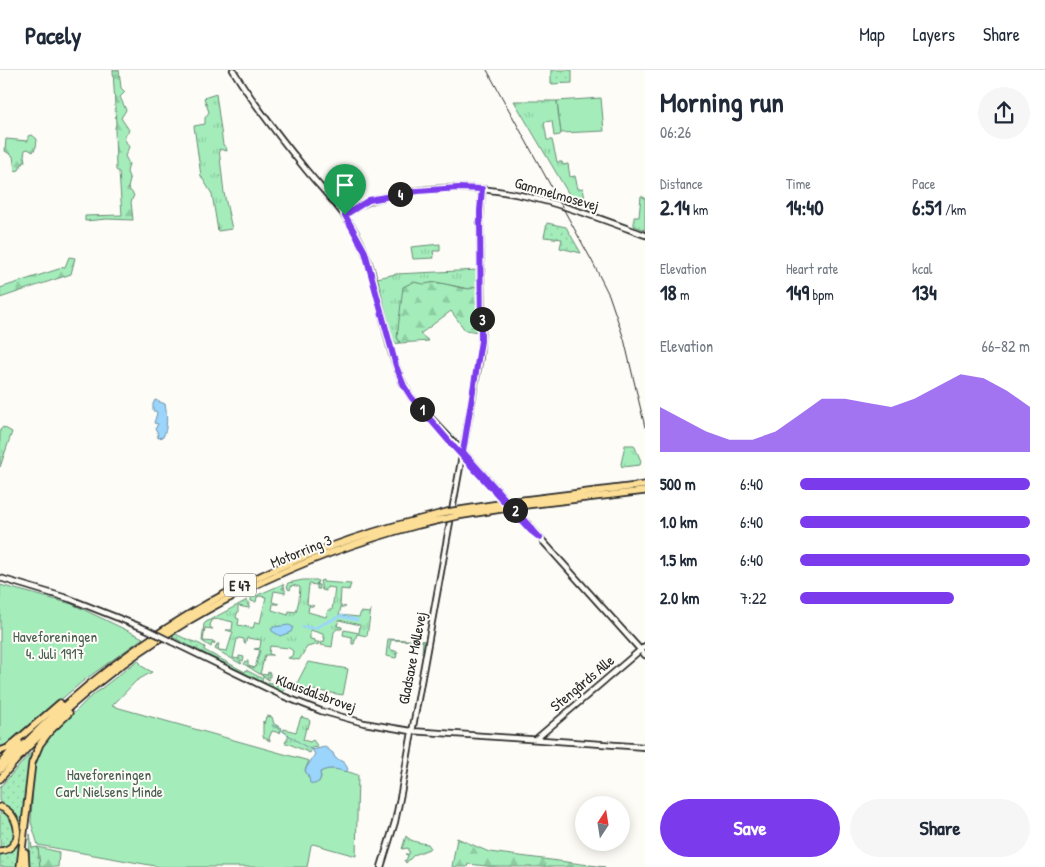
<!DOCTYPE html>
<html lang="en">
<head>
<meta charset="utf-8">
<style>
	body { margin:0; font-family:"Patrick Hand",sans-serif; background:#f6f6f7; color:#1f2937; height:100vh; display:flex; flex-direction:column; font-size:19px; white-space:nowrap }
	* { box-sizing:border-box; margin:0 }
	p { font-size:16px; color:#747a83 }
	.icon { flex:none; width:28px; height:28px; fill:none; stroke:currentColor; stroke-width:2; stroke-linecap:round; stroke-linejoin:round }
	.map { position:relative; flex:1; overflow:hidden }
	.drawer { display:flex; flex-direction:column; background:#fff; width:400px }
	.drawer>* { flex:none }
	.needle { width:32px; rotate:12deg }
	.buttons { position:absolute; left:575px; top:726px; display:grid; gap:10px }
	.buttons a { display:grid; place-items:center; width:55px; height:55px; border-radius:50%; background:#fff; box-shadow:0 2px 12px #0003; font-size:25px }
	.pin { position:absolute; display:grid; place-items:center; width:42px; height:42px; color:#fff; margin:-51px -21px; border-radius:50% 50% 50% 0; rotate:-45deg; box-shadow:0 0 5px #0007 }
	.pin .icon { rotate:45deg }
	.km { position:absolute; width:25px; height:25px; margin:-12px; border-radius:50%; background:#222; color:#fff; font-size:14px; line-height:25px; text-align:center }
	.round { display:grid; place-items:center; flex:none; width:52px; height:52px; border-radius:26px; background:#f6f6f7 }
	.overview { display:flex; align-items:center; justify-content:space-between; height:85px; padding:0 15px }
	h1 { font-size:28px; font-weight:700; line-height:38px }
	.stats { display:grid; grid-template-columns:repeat(3,1fr); gap:8px; height:85px; padding:5px 15px }
	.stats div { display:grid; align-content:center }
	.stats b { font-size:21px; font-weight:700 }
	.stats small { font-size:14px; font-weight:400 }
	.stats p { font-size:14px }
	.chart { height:140px; padding:10px 15px }
	.chart p { display:flex; justify-content:space-between }
	.chart svg { width:100%; height:90px; margin-top:5px; fill:#7c3aed; opacity:.7 }
	.button { display:flex; gap:10px; margin-top:auto; padding:10px 15px }
	.button a { flex:1; height:58px; border-radius:30px; background:#7c3aed; color:#fff; font-size:20px; font-weight:700; line-height:58px; text-align:center }
	.button a+a { background:#f6f6f7; color:#1f2937 }
	ul { padding:0 15px; list-style:none; font-size:16px }
	li { display:grid; grid-template-columns:80px 60px 1fr; align-items:center; height:38px }
	li i { height:12px; border-radius:6px; background:#7c3aed }
	header { display:flex; align-items:center; gap:30px; box-sizing:border-box; height:70px; padding:0 25px; background:#fff; border-bottom:1px solid #e0e1e3 }
	header strong { font-size:24px }
	nav { display:flex; gap:28px; margin-inline-start:auto; font-size:18px }
	main { display:flex; flex:1; min-height:0 }
	.map>svg:first-child { display:block }
</style>
</head>
<body>
<header>
<strong>Pacely</strong>
<nav><a>Map</a><a>Layers</a><a>Share</a></nav>
</header>
<main>
<div class="map">
<svg width="645" height="797" viewBox="0 0 645 797">
	<defs>
		<pattern id="grass-dots" width="8" height="8" patternUnits="userSpaceOnUse" patternTransform="scale(1.25)"><rect width="8" height="8" fill="#a4edbb"/><path d="M2 2h.1M6 6h.1" fill="none" stroke="#8dcba1" stroke-width="1.8" stroke-linecap="round"/></pattern>
		<pattern id="forest-firs" width="22" height="20" patternUnits="userSpaceOnUse" patternTransform="scale(1.25)"><rect width="22" height="20" fill="#a4edbb"/><path d="M5 1l3.5 6h-7zM16 11l3.5 6h-7z" fill="#8dcba1"/></pattern>
		<pattern id="park-tufts" width="24" height="20" patternUnits="userSpaceOnUse" patternTransform="scale(1.25)"><rect width="24" height="20" fill="#a4edbb"/><path d="M3 7l-1-3M5 7V3M7 7l1-3M15 17l-1-3M17 17v-4M19 17l1-3" fill="none" stroke="#8dcba1"/></pattern>
	</defs>
	<rect width="100%" height="100%" fill="#fdfcf7"/>
	<filter id="ink" filterUnits="userSpaceOnUse"><feTurbulence type="fractalNoise" baseFrequency=".02" numOctaves="2"/><feDisplacementMap in="SourceGraphic" scale="10" xChannelSelector="R" yChannelSelector="G"/><feConvolveMatrix kernelMatrix="1 2 1 2 8 2 1 2 1" color-interpolation-filters="sRGB"/></filter>
	<g filter="url(#ink)">
		<path fill="url(#grass-dots)" stroke="#688c73" d="M551,0H572V13L551,14Z
			M547,153L566,157L581,183L560,178L562,169L544,167Z
			M176,564C185,570 196,571 205,577L204,580L245,602L246,600L263,609L262,611L266,613L267,612L272,613V615L276,616L277,614L285,615L286,616L283,622L278,620L172,567Z
			M40,673L34,685L19,797H0V783L10,780C18,762 28,741 0,735V717Z
			M0,739L10,745L16,761L12,775L0,780Z
			M30,764L32,778L38,777L40,797H29Z"/>
		<path fill="url(#forest-firs)" stroke="#688c73" d="M113,0H119L121,18L125,22L120,27L126,40L121,48L129,60L124,68L129,77L125,86L129,94L127,102L130,110L128,118L134,125L131,132L133,150L107,149L85,151V146L122,145L119,102L116,100L115,58L116,54Z
			M32,65L37,69L36,77L33,82L28,79L25,80L24,86L25,91L22,94L19,100L15,101L13,86L5,81L6,69L28,71V66Z
			M69,187L75,188L71,204L0,228V218L65,197Z
			M413,212C424,214 428,212 438,213C451,213 465,223 478,216L479,262L465,260L451,241L420,264L429,271L400,273L397,267L402,217Z
			M457,768L489,782L605,797H495L468,794L467,797H452Z
			M38,777L59,782L58,797H40Z"/>
		<path fill="url(#park-tufts)" stroke="#688c73" d="M216,24L223,75L226,77L227,81L219,79L224,123L232,159L218,161L212,124L201,106L194,56L205,54V48L209,42L204,28Z
			M514,31H557L561,63L560,65L554,66L552,51L544,52L547,70H552L557,92H562L563,95L568,94L570,107L575,106L578,119L583,118L586,135L574,133Z
			M641,126L645,128V160L634,156V147H639Z
			M440,174V181H433L434,188L413,189L411,177Z
			M479,200L478,216L469,219L436,212L424,214L413,212L403,217L397,267L400,273L394,274L377,208L396,204Z
			M3,357L12,362L0,397V360Z
			M625,375H634L641,391L640,395L622,397L621,394Z
			M303,510H317L318,512L316,514L319,515L320,519H317V515L309,514L307,534L314,536H309L308,542L326,547L328,540H332L335,518L327,517L326,521L322,520L320,511L323,510V512L351,514L349,520L341,519L340,536L346,537H341L339,545L359,547L361,542L369,543L371,539L367,566L357,564L354,574H352V567L343,565L344,560L359,563L360,555L339,550L337,556L342,557V559H337L334,562L332,577L321,575L322,572H324L325,567H323V564L310,560V569L315,570V572H319V574L307,577L299,590L288,588L292,586L293,581L289,578L270,576L269,584L273,585H265L260,604L267,605L268,602L270,603V607H267L269,610L244,594L246,591H248V596L255,598L260,580L254,579L260,578L261,570L247,568L245,574L244,573V569L239,568L237,569L233,588L239,589V586L244,587L243,591L240,590V592L242,593L241,594L215,579L217,574H219L218,577L219,580L227,581L233,562L226,560H232L233,552L220,549L211,550L210,557L213,559L205,558L203,571L215,572L214,574L212,573L211,577L202,571L204,554L206,552L247,530L250,534H247L249,536V538L238,536V543H237L236,548L239,549L238,555L253,558L255,552L260,553L266,527L260,526L257,527L256,532L251,531V528L283,514L285,518L283,517L282,519H285V523L274,521L272,532L279,534H273L272,540L288,545L289,541L296,542L299,530L300,517L292,515L290,520L288,519L287,514L288,513Z
			M388,569L426,571L423,584L422,583L423,571L391,570L389,579L398,582L397,584H395L397,585L396,588L386,586Z
			M267,646L272,647L274,654L282,658L280,663L272,661L269,668L270,671L263,667V651L264,654L266,647L265,648Z
			M301,647L308,649L310,651L308,658H306L303,670L310,672L313,670L318,677L311,678L310,683L287,673H285L289,665L283,661L284,659L296,662Z
			M406,766C411,772 421,773 428,774L430,777L429,779L414,785L406,793L404,790L406,791L408,785L405,784H409L410,782L408,781V778L402,779Z"/>
		<path fill="#a4edbb" stroke="#688c73" d="M601,28L604,61L561,63L557,31Z
			M0,515L72,534L143,568L83,611L12,671L0,678Z
			M138,590L143,597L152,602L136,611L112,636L309,691L305,700L309,708L319,712L321,707L320,702C333,695 345,701 358,705L356,786L313,774L311,775L307,797H161L38,775L31,752L33,708L37,688L44,673L88,629Z
			M308,592L348,599L343,625L295,617Z"/>
		<path fill="#9bd5fb" stroke="#6e91a8" d="M155,330L165,334C167,345 168,358 163,367L158,368L157,361L155,359L158,354L154,353L157,343L156,341H153V334Z
			M289,555L293,557L291,562L280,566L272,561L271,559L274,557Z
			M325,677L333,683L335,688L344,692L348,699L346,702C336,699 330,697 320,702C321,708 321,711 315,714L310,713L309,708L305,700L315,684L312,680Z"/>
		<g fill="none" stroke-linecap="round" stroke-linejoin="round">
			<path stroke="#6e91a8" stroke-width="1" d="M272,655C287,662 297,673 312,680"/>
			<path stroke="#9bd5fb" stroke-width="3" d="M330,551L340,546L357,550
				M303,557L315,558L329,551"/>
			<defs>
				<path id="secondary" d="M233,0C254,35 281,69 307,101C326,124 347,144 360,171C384,220 381,280 411,327L463,382L645,585
					M345,145C367,129 382,127 409,122C494,107 566,136 645,165
					M0,508L70,529L146,559
					M172,572L283,626L321,641L364,653L411,661L645,677
					M536,669L645,576
					M381,797L395,752L401,723L480,286L482,259L480,151L482,119"/>
				<path id="highway" d="M524,430L645,415
					M526,435L645,421
					M0,681L8,678L60,633
					M0,694L19,672
					M0,700C110,577 257,490 417,450
					M0,709C105,582 261,497 418,455
					M0,737C21,743 25,779 0,781
					M25,782L26,797
					M20,797L32,693L40,674L50,661L69,643"/>
			</defs>
			<use href="#secondary" stroke="#2b2b2b" stroke-width="8"/>
			<use href="#highway" stroke="#2b2b2b" stroke-width="9"/>
			<use href="#secondary" stroke="#fdfcf7" stroke-width="4.5"/>
			<use href="#highway" stroke="#fdde96" stroke-width="5.5"/>
			<path stroke="#2b2b2b" stroke-width="1" d="M487,0L592,191L609,225L624,269L645,357"/>
			<defs>
				<path id="secondary-bridge" d="M146,559L172,572"/>
				<path id="highway-bridge" d="M417,450L447,442L524,430
					M418,455L457,446L526,435"/>
			</defs>
			<use href="#secondary-bridge" stroke="#2b2b2b" stroke-width="8" stroke-linecap="butt"/>
			<use href="#highway-bridge" stroke="#2b2b2b" stroke-width="9" stroke-linecap="butt"/>
			<use href="#secondary-bridge" stroke="#fdfcf7" stroke-width="4.5"/>
			<use href="#highway-bridge" stroke="#fdde96" stroke-width="5.5"/>
		</g>
	</g>
	<g fill="none" stroke-linecap="round" stroke-linejoin="round" filter="url(#ink)">
		<defs>
			<path id="route" d="M458,118L482,119L480,141L481,271L463,382L540,468L531,461L453,376L411,327L404,316L396,296L365,182L345,145L369,130L418,121Z"/>
		</defs>
		<use href="#route" stroke="#fff" stroke-width="10"/>
		<use href="#route" stroke="#7c3aed" stroke-width="6"/>
	</g>
	<g text-anchor="middle" dominant-baseline="central" stroke-width="4" stroke-linejoin="round" paint-order="stroke">
		<rect fill="#fdfcf7" stroke="#6a6a68" stroke-width="1" x="224" y="503.5" width="32" height="23" rx="4"/>
		<g font-size="14" font-weight="bold" fill="#2b2b2b">
			<text x="240" y="515">E 47</text>
		</g>
		<g font-size="15" fill="#2b2b2b" stroke="#fdfcf7">
			<text transform="translate(557 124) rotate(16)">Gammelmosevej</text>
			<text transform="translate(301 481) rotate(-22)">Motorring 3</text>
			<text transform="translate(412 588) rotate(-79)">Gladsaxe Møllevej</text>
			<text transform="translate(582 613) rotate(-40)">Stengårds Alle</text>
			<text transform="translate(316 623) rotate(20)">Klausdalsbrovej</text>
		</g>
		<g font-size="15" fill="#495c4f" stroke="#fdfcf7">
			<text x="55" y="566">Haveforeningen<tspan x="55" dy="17">4. Juli 1917</tspan></text>
			<text x="109" y="704">Haveforeningen<tspan x="109" dy="17">Carl Nielsens Minde</tspan></text>
		</g>
	</g>
</svg>
<div class="buttons">
<a><svg class="needle" viewBox="-14 -14 28 28"><path d="M0-13l5 13h-10z" fill="#e53935"/><path d="M0 13l5-13h-10z" fill="#747a83"/></svg></a>
</div>
<div class="pin" style="left:345px;top:145px;background:#1e9e55"><svg class="icon" aria-label="arrive" viewBox="0 0 24 24"><path d="M6 21V4h12l-3 4 3 4H6"/></svg></div>
<b class="km" style="left:422px;top:339px">1</b>
<b class="km" style="left:515px;top:440px">2</b>
<b class="km" style="left:482px;top:249px">3</b>
<b class="km" style="left:400px;top:124px">4</b>
</div>
<section class="drawer">
<div class="overview"><div><h1>Morning run</h1><p>06:26</p></div><a class="round"><svg class="icon" aria-label="share" viewBox="0 0 24 24"><path d="M12 15V3M7 8l5-5 5 5M5 13v7h14v-7"/></svg></a></div>
<div class="stats">
<div><p>Distance</p><b>2.14<small> km</small></b></div>
<div><p>Time</p><b>14:40</b></div>
<div><p>Pace</p><b>6:51<small> /km</small></b></div>
</div>
<div class="stats">
<div><p>Elevation</p><b>18<small> m</small></b></div>
<div><p>Heart rate</p><b>149<small> bpm</small></b></div>
<div><p>kcal</p><b>134</b></div>
</div>
<div class="chart"><p><span>Elevation</span>66–82 m</p>
<svg viewBox="0 0 160 44" preserveAspectRatio="none"><path d="M0 44V22L10 28L20 34L30 38L40 38L50 34L60 26L70 18L80 18L90 20L100 22L110 18L120 12L130 6L140 8L150 14L160 22V44z"/></svg>
</div>
<ul>
<li><b>500 m</b>6:40<i style="width:100%"></i></li>
<li><b>1.0 km</b>6:40<i style="width:100%"></i></li>
<li><b>1.5 km</b>6:40<i style="width:100%"></i></li>
<li><b>2.0 km</b>7:22<i style="width:67%"></i></li>
</ul>
<div class="button"><a>Save</a><a>Share</a></div>
</section>
</main>
</body>
</html>
